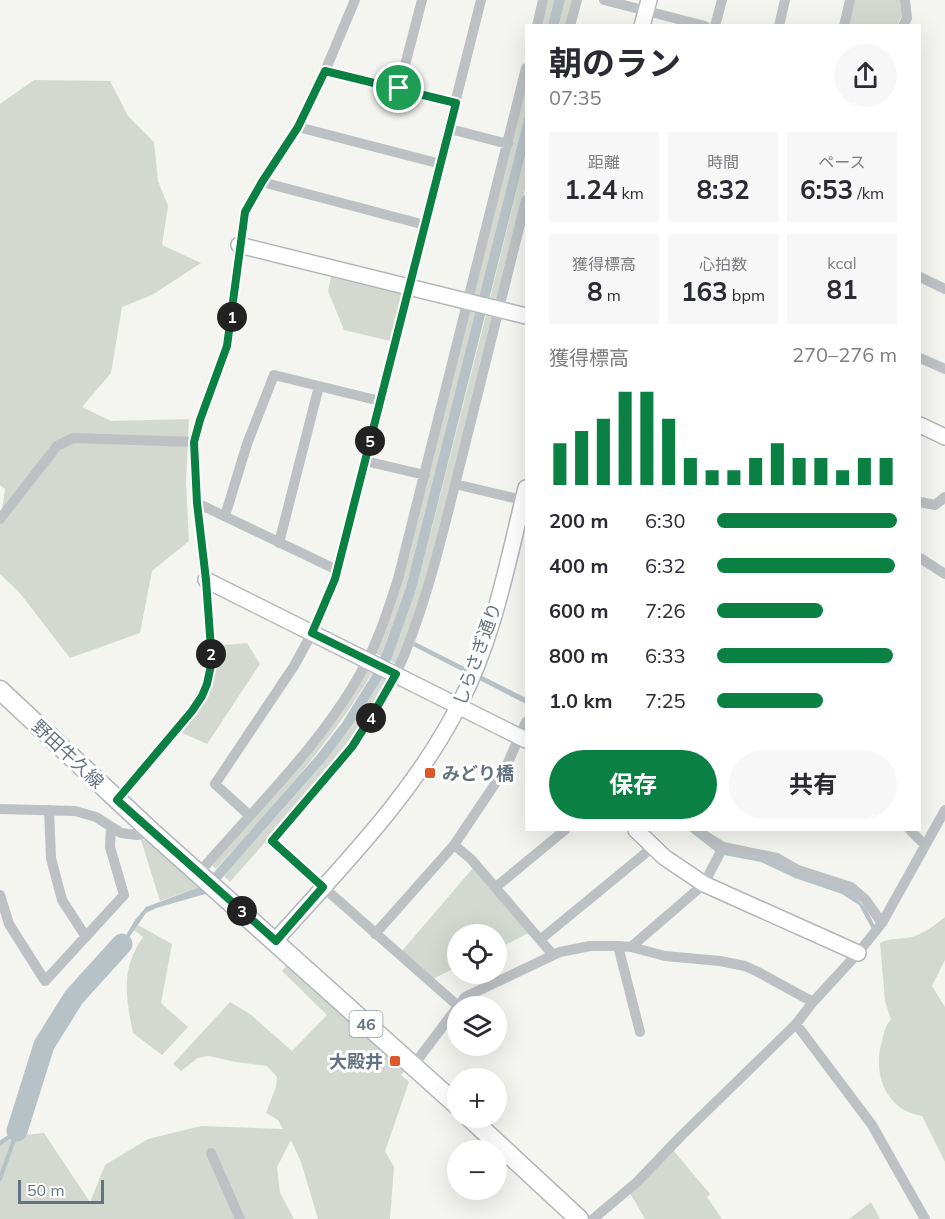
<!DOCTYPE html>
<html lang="ja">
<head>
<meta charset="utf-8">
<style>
	body { margin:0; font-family:Mulish,"Noto Sans JP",sans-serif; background:#f7f7f7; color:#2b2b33; height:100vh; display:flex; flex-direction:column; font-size:22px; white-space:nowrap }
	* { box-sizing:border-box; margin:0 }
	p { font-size:20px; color:#7c7c81 }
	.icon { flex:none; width:33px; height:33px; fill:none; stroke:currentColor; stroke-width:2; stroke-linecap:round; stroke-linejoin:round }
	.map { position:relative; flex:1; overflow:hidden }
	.details { position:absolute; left:525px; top:24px; width:396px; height:807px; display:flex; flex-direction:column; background:#fff; border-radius:0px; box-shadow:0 6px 24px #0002 }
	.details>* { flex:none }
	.tools { position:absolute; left:447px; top:924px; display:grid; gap:12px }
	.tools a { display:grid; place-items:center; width:60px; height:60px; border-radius:50%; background:#fff; box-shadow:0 6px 24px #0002; font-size:30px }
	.scale { position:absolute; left:18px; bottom:15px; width:86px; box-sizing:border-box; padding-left:6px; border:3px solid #647381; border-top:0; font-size:16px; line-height:21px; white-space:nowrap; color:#647381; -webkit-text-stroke:4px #fff; paint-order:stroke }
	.pin { position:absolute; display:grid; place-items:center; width:51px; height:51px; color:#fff; margin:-26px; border:3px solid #fff; border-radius:50%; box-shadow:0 2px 6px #0007 }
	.km { position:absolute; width:30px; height:30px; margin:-15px; border-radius:50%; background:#222; color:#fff; font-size:16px; line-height:30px; text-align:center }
	.round { display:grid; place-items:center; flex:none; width:63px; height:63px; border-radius:32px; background:#f7f7f7 }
	.overview { display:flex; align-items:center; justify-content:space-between; height:102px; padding:0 24px }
	h1 { font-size:33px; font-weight:700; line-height:45px }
	.metrics { display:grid; grid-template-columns:repeat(3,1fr); gap:9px; height:102px; padding:6px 24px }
	.metrics div { display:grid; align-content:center; border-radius:0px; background:#f7f7f7; text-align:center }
	.metrics b { font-size:26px; font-weight:700 }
	.metrics small { font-size:16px; font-weight:400 }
	.metrics p { font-size:16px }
	.chart { height:168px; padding:12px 24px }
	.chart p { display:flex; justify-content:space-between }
	.chart svg { width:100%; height:108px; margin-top:6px; stroke:#0b8043; stroke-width:6 }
	.action { display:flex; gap:12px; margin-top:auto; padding:12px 24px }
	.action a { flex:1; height:69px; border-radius:36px; background:#0b8043; color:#fff; font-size:24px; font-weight:700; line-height:69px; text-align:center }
	.action a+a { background:#f7f7f7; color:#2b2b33 }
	ul { padding:0 24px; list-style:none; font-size:20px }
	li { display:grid; grid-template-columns:96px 72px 1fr; align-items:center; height:45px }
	li i { height:15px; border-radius:8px; background:#0b8043 }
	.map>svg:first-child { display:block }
</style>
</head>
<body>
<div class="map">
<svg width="945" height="1219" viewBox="0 0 945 1219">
	<rect width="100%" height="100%" fill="#f4f4f0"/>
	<path fill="#d3d9d0" d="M548,0H554L548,25L542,26Z
		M565,0H573L567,25L559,26Z
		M854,0H900L902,16L897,25L848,26Z
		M34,80L110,81L128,116L154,142L158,181L168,206L162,245L201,263L152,295L122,307L111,373L82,407L111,421L189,419L186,481L189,541L152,571L140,633L70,658L19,592L0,574V525L5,489L0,485V104Z
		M526,87V111L480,296L473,294Z
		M526,152V185L498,300L490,298Z
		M331,277L402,294L390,341L344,330L328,291Z
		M469,311L476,313L406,587L381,656L374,653Z
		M486,315L493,317L420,602L396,664L390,661L416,590Z
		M247,643L260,664L207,744L182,733L208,692L214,646Z
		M365,670L372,673C329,746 272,807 216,869L212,865Z
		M382,678L387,681C345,756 286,818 230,882L224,876L326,760L358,717Z
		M141,840H152L202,886L160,901Z
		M473,868L529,933L497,949L496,934H458L457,967L433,979L402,951Z
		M945,917V960L932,986L945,1007V1162L922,1116C886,1110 872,1074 882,1041C884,1033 885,1025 891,1020L885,1001L880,943C891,937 900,940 912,937C925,933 935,925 945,917Z
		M138,925L172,944L161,1003L188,1027L162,1055L133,1033C126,997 120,970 143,937L134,930Z
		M287,965L405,1071L401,1075L409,1082L385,1151L394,1167L390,1219H318L301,1162L291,1140L277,1167L280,1193L294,1219H0V1144L13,1136L44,1133L90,1202L105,1165L148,1139L201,1126L283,1129L278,1120L266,1113L276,1087L277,1077L267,1066L236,1062L209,1056L198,1058L181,1071L173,1064L230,1002L250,1014L292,1051L327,1015L282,971Z
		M673,1150L710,1194L707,1197L722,1219H645L630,1193Z
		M871,1202L880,1219H849Z"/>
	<path fill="#b7c2c7" d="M554,0H565L559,25H548Z
		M526,111V152L416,590L392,657L382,678L358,717L326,760L209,893L156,908L146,913L128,939L105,965L103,963L121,944L135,920L146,907L202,886L317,755L342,723L372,675L383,651L406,587Z
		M415,642L526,698V704L413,646Z
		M688,830H694L852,893L867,910L875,926L872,929L859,905L842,894L795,878L761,862L724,855L715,851Z"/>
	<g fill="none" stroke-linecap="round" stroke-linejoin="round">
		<path stroke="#b7c2c7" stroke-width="4" d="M0,1143L16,1132
			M0,1179L17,1131"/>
		<path stroke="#b7c2c7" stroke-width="21" d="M17,1131L44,1045L74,997L122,944"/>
		<defs>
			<path id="secondary" d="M642,26L649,0
				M239,245L526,316
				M920,425L945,437
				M206,580L526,740
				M636,830L664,857L704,884L858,953
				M275,941C341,867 414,794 459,705C494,638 508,560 526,488"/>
			<path id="primary" d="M0,690L153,833L458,1106
				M470,1118L579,1219"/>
		</defs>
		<use href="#secondary" stroke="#b2b6bb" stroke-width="18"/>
		<use href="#primary" stroke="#b2b6ba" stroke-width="21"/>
		<path stroke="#bdc1c4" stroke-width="10" d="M604,0L705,26
			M537,26L543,0
			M570,26L577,0
			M715,26L722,0
			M779,26L785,0
			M844,26L850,0
			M903,26L907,18L905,0
			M325,71L456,103
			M399,88L422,0
			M298,127L441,164
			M450,129L508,144
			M262,182L425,225
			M920,277L945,289
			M920,358L945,369
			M365,461L425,475
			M455,484L526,501
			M920,502L935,505L945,497
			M197,503L337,570
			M225,516L247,444L274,375L380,401
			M0,519L57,446L73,438L194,442
			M279,543L319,386
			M920,558L945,574
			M117,800L192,711L207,684L211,665L210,627L197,503L194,442L200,420L227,346L245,212L262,182L298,127L325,71L355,0
			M0,809L75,811L96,817L121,833L137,835L153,833
			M49,810L51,858L62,900L86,937
			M249,815L215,784L294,666L312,633L335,579L481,0
			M696,830L723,847L777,858L798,870L851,887L865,899L882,923
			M910,830L925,845
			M454,845L471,859L553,955
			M199,873C257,805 326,741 367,661C380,635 389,607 398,579L526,68
			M496,887L565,830
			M0,895L9,924L45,981L124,895L110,847L111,827
			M375,934L454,845L505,769L526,722
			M541,939L653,847
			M618,946L640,1032
			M631,947L704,884L723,847
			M458,1006L271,841C318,789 366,738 396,674C426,608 442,535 460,465C482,377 504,288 526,200
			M796,1024L872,1125L925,1219
			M413,1066L465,997L560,952L590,946H618L631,947L665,956L720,961L745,966L758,972L813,1002
			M211,1153L240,1219
			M593,1219L637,1182L682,1135L796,1024L813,1002L858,953L882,923L945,810"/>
		<use href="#secondary" stroke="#fff" stroke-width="15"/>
		<use href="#primary" stroke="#fff" stroke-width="18"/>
	</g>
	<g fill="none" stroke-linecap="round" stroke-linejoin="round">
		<defs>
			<path id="route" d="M325,71L456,103L335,579L312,633L396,674L376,709L352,747L272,841L323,887L276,941L117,800L192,711L202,696L207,684L211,665V649L206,580L197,503L194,442L200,420L227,346L245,212L262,182L298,127Z"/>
		</defs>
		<use href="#route" stroke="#fff" stroke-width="12"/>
		<use href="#route" stroke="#0b8043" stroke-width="8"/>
	</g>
	<g fill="#dd5928" stroke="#fff" stroke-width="2">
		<rect x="424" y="767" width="12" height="12" rx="3"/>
		<rect x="389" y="1055" width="12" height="12" rx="3"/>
	</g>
	<g text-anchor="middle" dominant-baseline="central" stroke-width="6" stroke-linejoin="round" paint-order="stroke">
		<rect fill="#fff" stroke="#929da7" stroke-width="1.5" x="349.5" y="1011" width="33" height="26" rx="4.5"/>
		<g font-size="16" font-weight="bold" fill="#647381">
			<text x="366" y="1024">46</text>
		</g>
		<g font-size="18" fill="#647381" stroke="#fff">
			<text transform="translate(477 654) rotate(-70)">しらさぎ通り</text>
			<text transform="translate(68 754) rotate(43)">野田牛久線</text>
		</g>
		<g font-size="18" font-weight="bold" fill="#647381" stroke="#fff" text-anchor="start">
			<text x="442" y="773">みどり橋</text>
			<text x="383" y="1061" text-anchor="end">大殿井</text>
		</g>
	</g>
</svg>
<div class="tools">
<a><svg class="icon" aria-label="locate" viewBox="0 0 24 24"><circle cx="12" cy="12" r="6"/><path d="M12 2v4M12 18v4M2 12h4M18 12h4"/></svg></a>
<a><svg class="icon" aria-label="layers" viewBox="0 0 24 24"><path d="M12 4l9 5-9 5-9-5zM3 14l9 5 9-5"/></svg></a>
<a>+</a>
<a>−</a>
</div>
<div class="scale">50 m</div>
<div class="pin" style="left:399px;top:88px;background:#1e9e55"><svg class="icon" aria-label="arrive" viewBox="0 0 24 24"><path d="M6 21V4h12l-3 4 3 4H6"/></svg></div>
<b class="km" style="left:232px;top:317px">1</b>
<b class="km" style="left:211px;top:654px">2</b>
<b class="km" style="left:242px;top:911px">3</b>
<b class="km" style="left:371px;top:718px">4</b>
<b class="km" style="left:370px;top:441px">5</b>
<section class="details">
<div class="overview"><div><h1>朝のラン</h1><p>07:35</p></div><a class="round"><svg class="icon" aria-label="share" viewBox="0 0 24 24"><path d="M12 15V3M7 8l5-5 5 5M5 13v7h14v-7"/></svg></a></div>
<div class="metrics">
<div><p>距離</p><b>1.24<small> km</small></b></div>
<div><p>時間</p><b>8:32</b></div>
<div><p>ペース</p><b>6:53<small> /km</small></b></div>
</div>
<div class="metrics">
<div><p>獲得標高</p><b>8<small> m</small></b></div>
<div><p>心拍数</p><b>163<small> bpm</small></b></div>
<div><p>kcal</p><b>81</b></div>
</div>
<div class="chart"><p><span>獲得標高</span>270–276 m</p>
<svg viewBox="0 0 160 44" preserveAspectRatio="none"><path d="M5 44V27M15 44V22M25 44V17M35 44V6M45 44V6M55 44V17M65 44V33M75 44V38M85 44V38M95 44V33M105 44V27M115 44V33M125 44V33M135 44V38M145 44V33M155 44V33"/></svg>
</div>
<ul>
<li><b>200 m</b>6:30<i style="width:100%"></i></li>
<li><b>400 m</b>6:32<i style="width:99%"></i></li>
<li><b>600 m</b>7:26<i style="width:59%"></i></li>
<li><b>800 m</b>6:33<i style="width:98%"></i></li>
<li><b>1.0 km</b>7:25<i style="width:59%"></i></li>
</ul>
<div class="action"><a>保存</a><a>共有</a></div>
</section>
</div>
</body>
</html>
